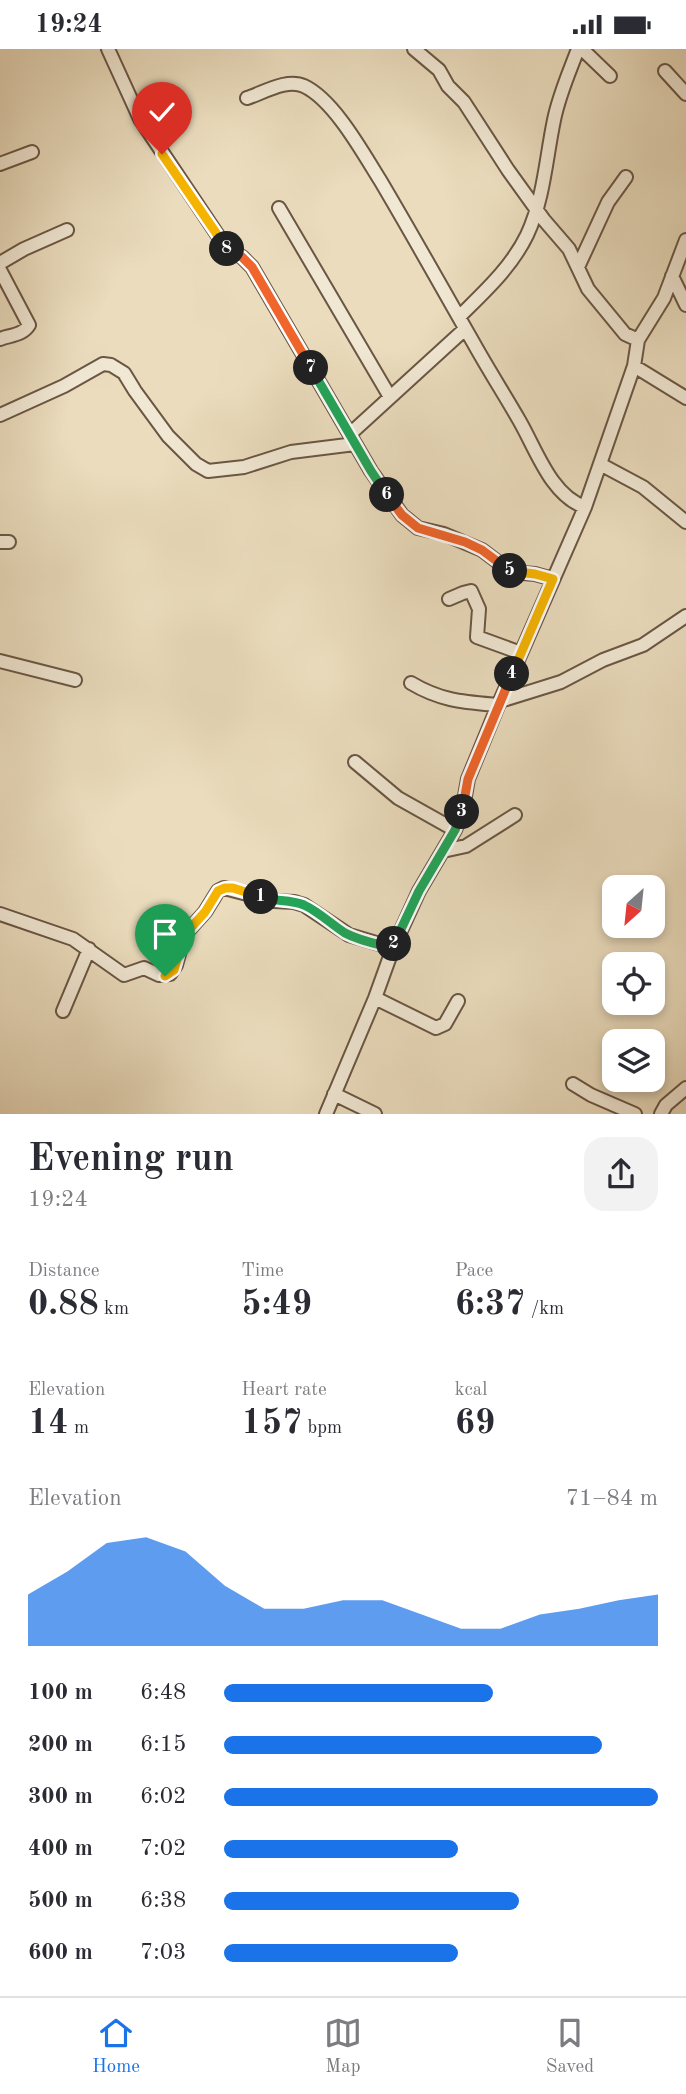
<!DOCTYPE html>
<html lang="en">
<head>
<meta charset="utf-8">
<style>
	body { margin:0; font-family:"Old Standard TT",serif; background:#f2f2f3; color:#2b2b33; height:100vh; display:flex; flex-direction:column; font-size:26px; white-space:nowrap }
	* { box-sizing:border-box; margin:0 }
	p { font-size:23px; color:#7c7c81 }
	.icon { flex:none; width:38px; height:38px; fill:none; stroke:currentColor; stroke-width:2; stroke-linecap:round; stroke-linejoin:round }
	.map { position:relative; height:1065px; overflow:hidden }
	.sheet { display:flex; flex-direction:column; background:#fff; flex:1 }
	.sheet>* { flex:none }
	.needle { width:46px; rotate:207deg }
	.buttons { position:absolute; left:602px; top:826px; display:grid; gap:14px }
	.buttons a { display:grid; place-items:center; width:63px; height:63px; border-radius:14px; background:#fff; box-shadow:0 4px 10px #0003; font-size:35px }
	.pin { position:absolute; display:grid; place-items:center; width:60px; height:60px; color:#fff; margin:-72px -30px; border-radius:50% 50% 50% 0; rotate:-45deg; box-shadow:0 0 7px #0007 }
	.pin .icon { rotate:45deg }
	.km { position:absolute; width:35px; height:35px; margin:-18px; border-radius:50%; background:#222; color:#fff; font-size:19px; line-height:35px; text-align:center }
	.round { display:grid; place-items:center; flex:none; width:74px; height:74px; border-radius:21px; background:#f2f2f3 }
	.overview { display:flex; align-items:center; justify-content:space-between; height:119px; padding:0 28px }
	h1 { font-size:38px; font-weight:700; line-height:52px }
	.stats { display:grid; grid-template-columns:repeat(3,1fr); gap:10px; height:119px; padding:7px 28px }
	.stats div { display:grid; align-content:center }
	.stats b { font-size:35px; font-weight:700 }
	.stats small { font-size:19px; font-weight:400 }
	.stats p { font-size:19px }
	.chart { height:196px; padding:14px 28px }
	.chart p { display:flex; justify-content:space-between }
	.chart svg { width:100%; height:126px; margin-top:7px; fill:#1a73e8; opacity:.7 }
	ul { padding:0 28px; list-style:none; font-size:23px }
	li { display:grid; grid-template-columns:112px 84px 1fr; align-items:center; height:52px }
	li i { height:18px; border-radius:9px; background:#1a73e8 }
	.status { display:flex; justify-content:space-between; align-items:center; height:49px; padding:0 35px; background:#fff; direction:ltr }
	.status svg { height:19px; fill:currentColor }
	.menu { display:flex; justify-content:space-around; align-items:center; height:98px; border-top:2px solid #e1e1e2; background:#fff; font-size:19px; color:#7c7c81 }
	.menu a { display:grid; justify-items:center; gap:4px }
	.menu .selected { color:#1a73e8 }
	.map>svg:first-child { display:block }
</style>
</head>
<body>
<div class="status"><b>19:24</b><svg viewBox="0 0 49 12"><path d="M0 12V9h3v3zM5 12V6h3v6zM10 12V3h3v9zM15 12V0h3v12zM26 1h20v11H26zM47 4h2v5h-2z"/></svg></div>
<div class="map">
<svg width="686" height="1065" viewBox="0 0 686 1065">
	<rect width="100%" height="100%" fill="#eadcbd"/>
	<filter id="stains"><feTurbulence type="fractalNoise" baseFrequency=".00286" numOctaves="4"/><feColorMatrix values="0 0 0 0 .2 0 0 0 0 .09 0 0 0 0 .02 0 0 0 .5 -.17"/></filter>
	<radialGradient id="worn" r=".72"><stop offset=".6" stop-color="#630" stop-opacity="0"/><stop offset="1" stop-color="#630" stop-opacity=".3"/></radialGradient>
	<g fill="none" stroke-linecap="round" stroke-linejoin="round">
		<defs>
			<path id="minor" d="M108,0L140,70L225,197L228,201L242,208L252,218L371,422L402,466L418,479L444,485L482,501L511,523L535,525L553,530
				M414,0L439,21L448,37L464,53L508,121L544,171L569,200L588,240L625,285L638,291
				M582,0L610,27
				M665,22L686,45
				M247,49C263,44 287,29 304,37C334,51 363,104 380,131C412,185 442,239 473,293C488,320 504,345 519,371C536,400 551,447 585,458
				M0,115L32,103
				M279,159L390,348
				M0,214L24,200L67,181
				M578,218L608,153L626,128
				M0,221L29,276C23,286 11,286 0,290
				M672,227L686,256
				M459,268C484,243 511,219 527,186C544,150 546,109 554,71C559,46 569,24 578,0
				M634,317L686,349
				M0,366L64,337L103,315L111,316L124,324L135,342L168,387L196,415L208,422L244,418L291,403L355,395
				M350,385L465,280
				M600,415L643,438L686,473
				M0,493H9
				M449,550L463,544L471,542L479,560L477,588L521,604
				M0,612L75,631
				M411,634C441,652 464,653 498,656
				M500,652L561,633L603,611L643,596L686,567
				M355,713L398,749L455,781
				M443,802L466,797L515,766
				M0,865L73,890L124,926L144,919L159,926L170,925L176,916L183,890L187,883L205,863L218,842L224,839L274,852L294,853L304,856L349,886L393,899
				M375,949L436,979L445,975L458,952
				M63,962L89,900
				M573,1035L591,1046L635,1065
				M334,1045L375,1065
				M326,1065L375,949L393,899L419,842L455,781L462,764L468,730L500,652L585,458L634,317L638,291L664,249L686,191
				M661,1065L666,1056L686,1039"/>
		</defs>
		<use href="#minor" stroke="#6a5644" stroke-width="16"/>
		<use href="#minor" stroke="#f1e8d4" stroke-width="12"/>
	</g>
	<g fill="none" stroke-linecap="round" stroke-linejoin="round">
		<defs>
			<path id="split-1" d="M165,927L174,921L183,890L187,883L205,863L218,842L225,839H233L261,848"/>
			<path id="split-2" d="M261,848C275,853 290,850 304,856C319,863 331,875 345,884C360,892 377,895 393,899L394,895"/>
			<path id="split-3" d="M394,895L419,842L455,781L462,763"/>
			<path id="split-4" d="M462,763L468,730L512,625"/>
			<path id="split-5" d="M510,522L535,525L553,530L512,625"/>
			<path id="split-6" d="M387,446L402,466L418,479L465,493L482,501L510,522"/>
			<path id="split-7" d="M311,319L371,422L387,446"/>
			<path id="split-8" d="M227,200L242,208L252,218L311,319"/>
			<path id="split-9" d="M162,105L227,200"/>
		</defs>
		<use href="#split-1" stroke="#fff" stroke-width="14"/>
		<use href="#split-2" stroke="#fff" stroke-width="14"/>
		<use href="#split-3" stroke="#fff" stroke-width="14"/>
		<use href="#split-4" stroke="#fff" stroke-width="14"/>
		<use href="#split-5" stroke="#fff" stroke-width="14"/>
		<use href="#split-6" stroke="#fff" stroke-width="14"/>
		<use href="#split-7" stroke="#fff" stroke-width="14"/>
		<use href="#split-8" stroke="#fff" stroke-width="14"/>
		<use href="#split-9" stroke="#fff" stroke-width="14"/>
		<use href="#split-1" stroke="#f5b400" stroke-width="9"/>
		<use href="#split-2" stroke="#22a559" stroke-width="9"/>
		<use href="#split-3" stroke="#22a559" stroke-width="9"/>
		<use href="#split-4" stroke="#f0652b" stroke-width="9"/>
		<use href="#split-5" stroke="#f5b400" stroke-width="9"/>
		<use href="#split-6" stroke="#f0652b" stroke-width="9"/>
		<use href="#split-7" stroke="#22a559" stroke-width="9"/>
		<use href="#split-8" stroke="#f0652b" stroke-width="9"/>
		<use href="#split-9" stroke="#f5b400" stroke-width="9"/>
	</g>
	<rect width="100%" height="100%" filter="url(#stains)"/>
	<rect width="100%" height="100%" fill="url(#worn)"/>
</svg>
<div class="buttons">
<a><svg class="needle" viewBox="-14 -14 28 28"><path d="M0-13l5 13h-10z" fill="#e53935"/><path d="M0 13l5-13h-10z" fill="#7c7c81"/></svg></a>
<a><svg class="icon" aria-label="locate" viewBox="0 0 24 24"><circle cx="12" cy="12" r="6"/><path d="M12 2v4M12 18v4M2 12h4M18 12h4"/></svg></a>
<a><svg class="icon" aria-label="layers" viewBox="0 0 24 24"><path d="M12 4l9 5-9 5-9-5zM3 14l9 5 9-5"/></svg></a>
</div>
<div class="pin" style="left:165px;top:927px;background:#1e9e55"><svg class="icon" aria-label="arrive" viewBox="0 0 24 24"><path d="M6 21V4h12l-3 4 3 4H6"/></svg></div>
<div class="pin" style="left:162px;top:105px;background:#d93025"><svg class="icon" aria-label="check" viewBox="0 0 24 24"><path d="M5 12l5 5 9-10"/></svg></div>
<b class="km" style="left:261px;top:848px">1</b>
<b class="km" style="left:394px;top:895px">2</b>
<b class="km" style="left:462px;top:763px">3</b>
<b class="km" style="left:512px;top:625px">4</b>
<b class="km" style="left:510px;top:522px">5</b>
<b class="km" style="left:387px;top:446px">6</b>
<b class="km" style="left:311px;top:319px">7</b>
<b class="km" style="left:227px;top:200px">8</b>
</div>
<section class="sheet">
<div class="overview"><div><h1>Evening run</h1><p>19:24</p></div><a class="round"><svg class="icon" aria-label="share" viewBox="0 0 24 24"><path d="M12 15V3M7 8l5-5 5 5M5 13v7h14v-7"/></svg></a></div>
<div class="stats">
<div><p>Distance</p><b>0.88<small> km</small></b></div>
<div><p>Time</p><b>5:49</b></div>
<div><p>Pace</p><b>6:37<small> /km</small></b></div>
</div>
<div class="stats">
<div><p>Elevation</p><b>14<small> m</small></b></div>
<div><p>Heart rate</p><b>157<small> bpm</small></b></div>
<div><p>kcal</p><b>69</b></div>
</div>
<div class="chart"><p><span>Elevation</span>71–84 m</p>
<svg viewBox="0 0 160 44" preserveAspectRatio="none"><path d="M0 44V26L10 18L20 8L30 6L40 11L50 23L60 31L70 31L80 28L90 28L100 33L110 38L120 38L130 33L140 31L150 28L160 26V44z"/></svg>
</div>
<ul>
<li><b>100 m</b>6:48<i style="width:62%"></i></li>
<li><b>200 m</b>6:15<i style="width:87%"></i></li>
<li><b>300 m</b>6:02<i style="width:100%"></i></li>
<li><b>400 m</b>7:02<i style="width:54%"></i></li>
<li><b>500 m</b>6:38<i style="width:68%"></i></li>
<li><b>600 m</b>7:03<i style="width:54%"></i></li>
</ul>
</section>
<nav class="menu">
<a class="selected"><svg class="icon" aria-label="home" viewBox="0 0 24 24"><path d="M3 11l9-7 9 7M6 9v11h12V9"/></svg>Home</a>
<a><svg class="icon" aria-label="map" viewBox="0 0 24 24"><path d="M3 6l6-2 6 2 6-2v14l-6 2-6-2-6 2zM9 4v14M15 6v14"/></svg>Map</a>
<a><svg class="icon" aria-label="saved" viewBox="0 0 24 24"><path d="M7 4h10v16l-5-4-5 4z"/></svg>Saved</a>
</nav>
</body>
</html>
